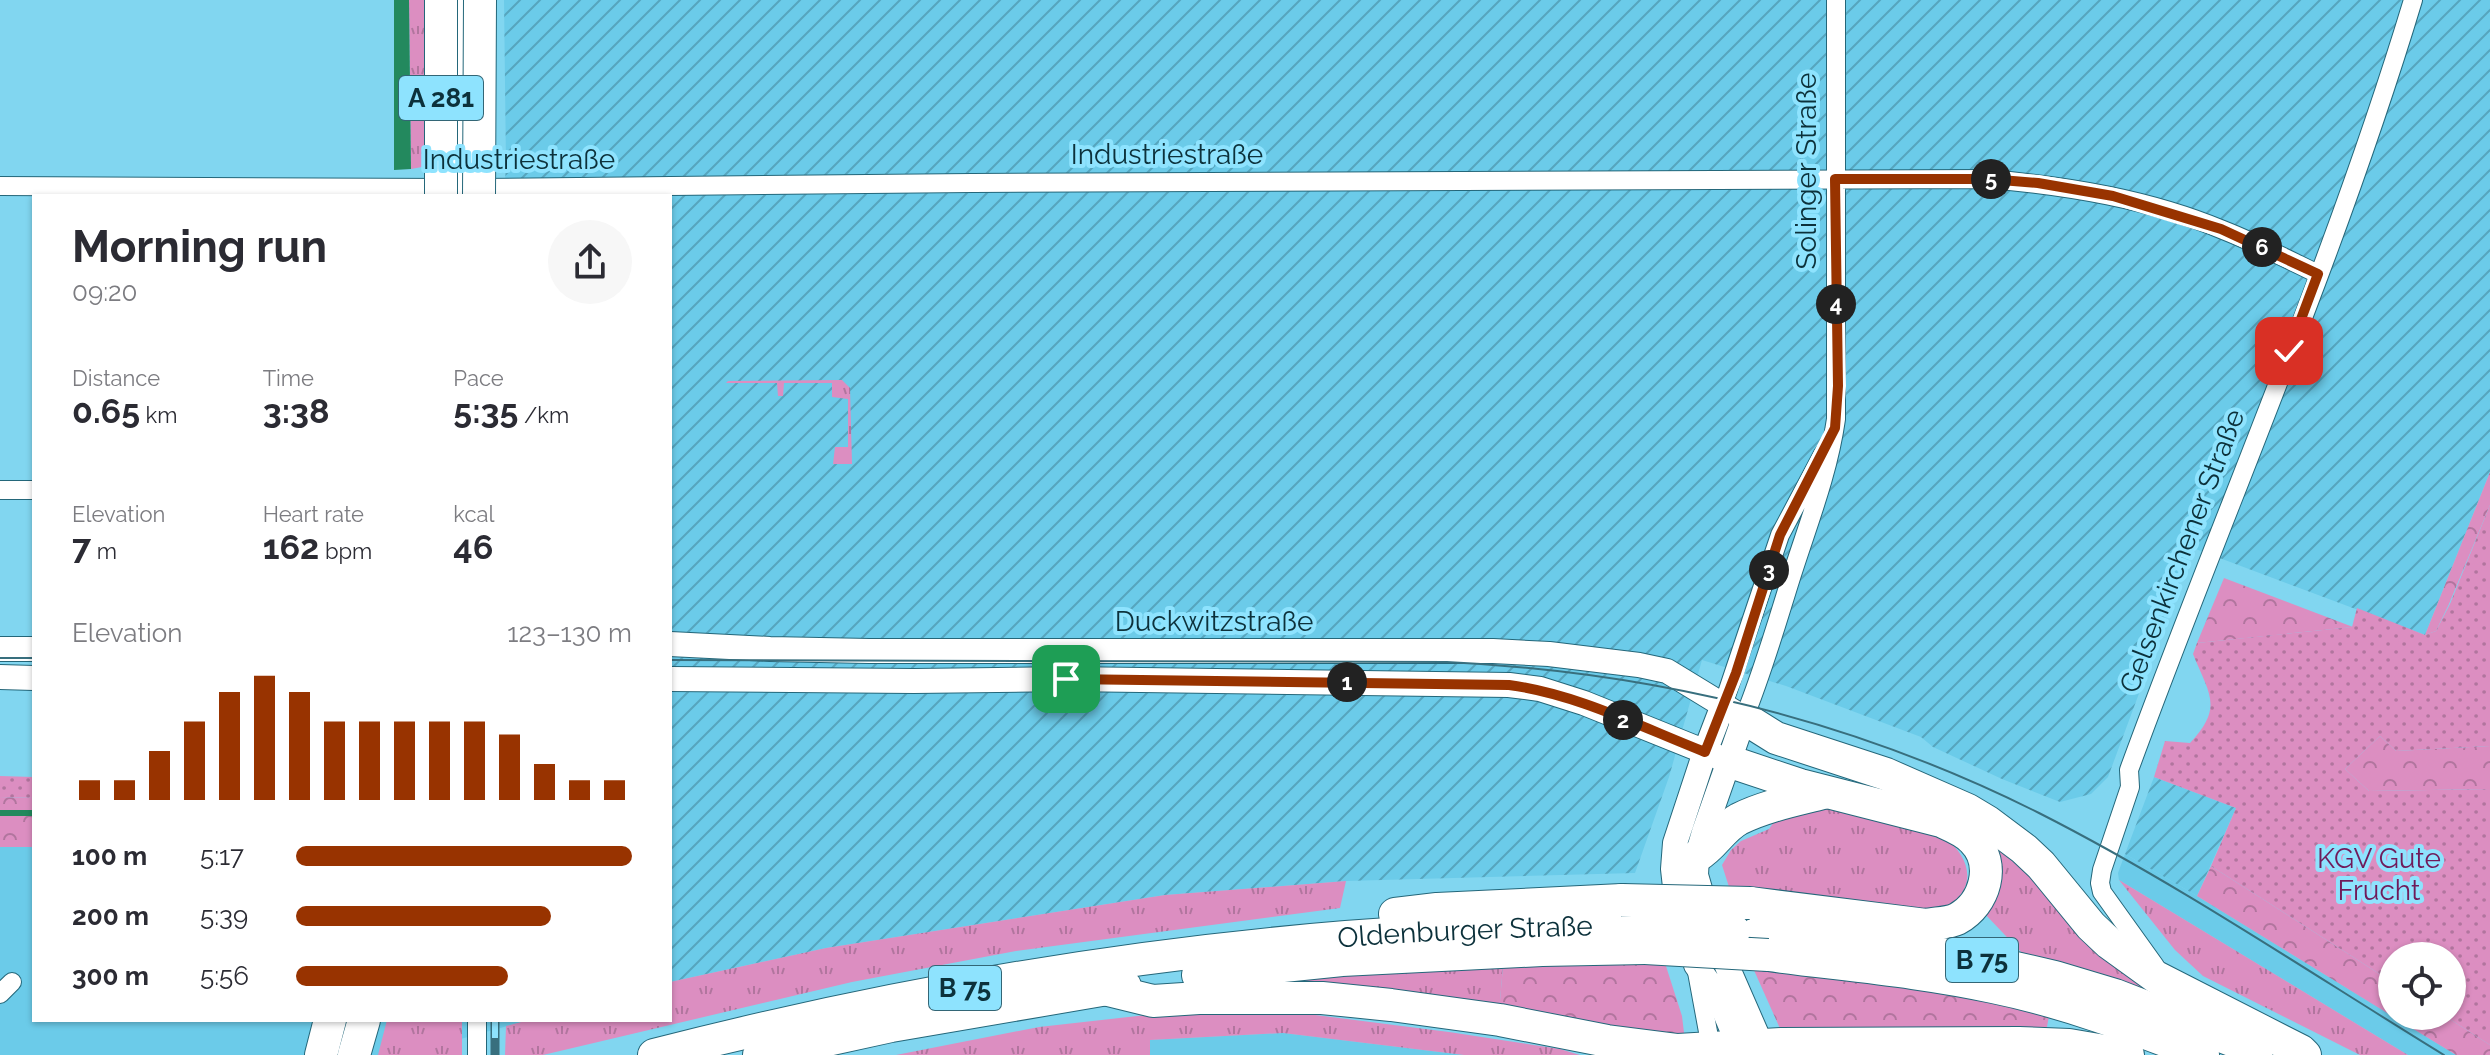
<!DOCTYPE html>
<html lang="en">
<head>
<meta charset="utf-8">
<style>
	body { margin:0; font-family:Raleway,sans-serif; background:#f7f7f7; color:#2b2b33; height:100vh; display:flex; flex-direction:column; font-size:30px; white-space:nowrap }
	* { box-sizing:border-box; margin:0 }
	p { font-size:26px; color:#7c7c81 }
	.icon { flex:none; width:44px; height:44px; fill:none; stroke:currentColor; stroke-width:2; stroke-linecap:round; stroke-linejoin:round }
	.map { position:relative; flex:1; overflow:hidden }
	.side { position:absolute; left:32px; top:194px; width:640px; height:828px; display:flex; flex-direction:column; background:#fff; border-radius:0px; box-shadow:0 2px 6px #0004 }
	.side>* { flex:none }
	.fabs { position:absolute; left:2378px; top:942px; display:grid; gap:16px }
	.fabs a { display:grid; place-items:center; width:88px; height:88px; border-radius:50%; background:#fff; box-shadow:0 2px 6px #0004; font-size:40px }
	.pin { position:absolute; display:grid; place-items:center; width:68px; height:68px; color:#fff; margin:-34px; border-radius:16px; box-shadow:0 4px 12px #0006 }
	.km { position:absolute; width:40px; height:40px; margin:-20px; border-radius:50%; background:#222; color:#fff; font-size:22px; line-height:40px; text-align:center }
	.round { display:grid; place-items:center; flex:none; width:84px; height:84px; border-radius:42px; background:#f7f7f7 }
	.headline { display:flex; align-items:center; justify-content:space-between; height:136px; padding:0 40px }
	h1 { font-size:44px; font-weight:700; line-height:60px }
	.metrics { display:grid; grid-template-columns:repeat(3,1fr); gap:12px; height:136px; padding:8px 40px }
	.metrics div { display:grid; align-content:center }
	.metrics b { font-size:34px; font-weight:700 }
	.metrics small { font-size:22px; font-weight:400 }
	.metrics p { font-size:22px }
	.chart { height:224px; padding:16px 40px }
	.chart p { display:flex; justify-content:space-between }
	.chart svg { width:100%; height:144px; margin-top:8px; stroke:#983300; stroke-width:6 }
	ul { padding:0 40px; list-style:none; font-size:26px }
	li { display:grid; grid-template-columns:128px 96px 1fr; align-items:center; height:60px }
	li i { height:20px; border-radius:10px; background:#983300 }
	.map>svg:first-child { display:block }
</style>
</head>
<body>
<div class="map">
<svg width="2490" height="1055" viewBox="0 0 2490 1055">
	<defs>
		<pattern id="industrial-furrows" width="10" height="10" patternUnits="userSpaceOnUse" patternTransform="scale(2)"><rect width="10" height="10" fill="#6bcbe9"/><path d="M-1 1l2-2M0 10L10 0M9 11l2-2" fill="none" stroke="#56a5be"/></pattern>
		<pattern id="grass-tufts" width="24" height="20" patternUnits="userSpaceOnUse" patternTransform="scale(2)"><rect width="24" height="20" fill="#dc8ec1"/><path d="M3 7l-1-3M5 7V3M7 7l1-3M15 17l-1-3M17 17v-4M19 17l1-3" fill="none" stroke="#b1759e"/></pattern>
		<pattern id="forest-crowns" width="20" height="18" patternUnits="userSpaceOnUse" patternTransform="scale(2)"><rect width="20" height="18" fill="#dc8ec1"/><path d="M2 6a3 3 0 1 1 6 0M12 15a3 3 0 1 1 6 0" fill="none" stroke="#b1759e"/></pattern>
		<pattern id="park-dots" width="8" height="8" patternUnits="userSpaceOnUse" patternTransform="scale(2)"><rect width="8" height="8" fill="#dc8ec1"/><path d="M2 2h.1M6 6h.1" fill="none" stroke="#b1759e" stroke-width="1.8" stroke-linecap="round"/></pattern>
	</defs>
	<rect width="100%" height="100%" fill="#81d6f0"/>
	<path fill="#6bcbe9" d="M0,846L34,847V1020H529L403,1055H0Z
		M2125,854L2197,896L2456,1055H2408L2119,880L2118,873Z
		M1283,1033L1464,1055H1150L1149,1040Z"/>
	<path fill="url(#industrial-furrows)" d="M504,0H2490V472L2425,635L2193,548L2108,777L2091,794L2060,802L2002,779L1933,747L1921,737L1786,686L1702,660L1669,777L1635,873L1346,881L1165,895L826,948L670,982V196H504L506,166Z
		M2154,777L2236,808L2197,896L2125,854Z"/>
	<path fill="url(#grass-tufts)" d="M409,0H426L427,156L422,167L411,169Z
		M842,380L850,388L852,464H833L835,447H848V399L832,397V383H784L783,396H778L777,383H726L728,381Z
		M1842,807L1946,839C1965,853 1977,879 1957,899C1953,903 1947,908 1942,909C1936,910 1928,910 1922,910L1729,887L1722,865L1731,850L1741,841L1769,829L1774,822L1795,811Z
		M2003,845L2146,983L2144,992L2023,954L1984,913L1992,847Z
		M2119,880L2408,1055H2360L2203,976L2175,950Z
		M1346,881L1340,908L1016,951L852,982L543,1055H505L506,1026L529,1020H670V982L826,948L1165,895Z
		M1503,966L1499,1012L1306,987L1305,978Z
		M1284,1011L1449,1032L1560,1049L1580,1055H1464L1283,1033L1150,1040V1055H896L1039,1027L1173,1012Z
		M387,1020H462V1055H378Z"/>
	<path fill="url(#forest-crowns)" d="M2490,472V505L2449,604L2436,631L2425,635Z
		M2224,578L2353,627L2197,643Z
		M2380,736L2396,751L2490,746V789L2369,791L2345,769Z
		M0,797L34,798V847H0Z
		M2211,866L2392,982V1016L2197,896Z
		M1665,963L1682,1016L1685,1041L1499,1012L1503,966Z
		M1753,968L1870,979L1975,998L2049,1016L2046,1032L1782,1033Z
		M2392,1016H2445L2490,1045V1055H2456Z"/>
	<path fill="url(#park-dots)" d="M2490,505V746L2396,751L2380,736L2345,769L2369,791L2490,789V1045L2445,1016H2452V956H2392V982L2211,866L2236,808L2154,777L2165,741L2190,743C2224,707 2209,694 2193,654L2197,643L2352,627L2357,608L2425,635L2436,631L2450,604Z
		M0,776L34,777V798L0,797Z"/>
	<path fill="#23895e" d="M394,0H409L411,169L394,170Z"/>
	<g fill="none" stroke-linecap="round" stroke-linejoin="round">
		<path stroke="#23895e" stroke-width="6" d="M0,813H34"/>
		<defs>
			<path id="street" d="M0,186L448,188
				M473,188L972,183L1989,179C2068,186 2149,199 2223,230C2256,243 2287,259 2318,274
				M0,490H34
				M1723,705L1780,535L1823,454
				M1744,718C1762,674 1775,629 1789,584C1806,529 1828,476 1836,419V0
				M2155,966L2102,892L2100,883L2102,870L2130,787L2129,770C2223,513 2334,262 2413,0
				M1697,972L1711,1048L1709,1055
				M0,994L12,982
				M477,1020V1055"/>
			<path id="secondary" d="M459,196L460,0
				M670,644L770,649L869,651H1493L1549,654L1639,665L1667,671L1744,718L1704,832L1697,856L1696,875L1713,934L1761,1044
				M0,649H34
				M0,677L34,678
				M670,679L914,681L1066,679L1509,685L1540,689L1584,703L1728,761
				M1723,705L1705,752L1675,843L1673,869L1676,896L1696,965L1717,994L1739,1046"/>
			<g id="highway">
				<path d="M1744,718L1776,738L1886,774L1968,810L1988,822L2024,849L2041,865L2091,926L2109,943L2156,977L2301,1051L2305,1055"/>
				<path d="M1728,761L1800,785L1941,821C1952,826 1965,831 1973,840C1997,864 1985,904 1957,919C1949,923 1936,923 1926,925L1750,903"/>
				<path d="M1697,856C1714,846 1722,828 1739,819C1765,806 1796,800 1823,793"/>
				<path d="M1395,914L1437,909L1622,900"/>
				<path d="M1757,933L1902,947L1994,963L2055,977L2115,995L2257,1050"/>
				<path d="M1768,955C1843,965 1919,971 1993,987C2066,1002 2134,1028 2203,1055"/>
				<path d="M1198,975L1342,960L1542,950L1645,948"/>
				<path d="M1104,989L1153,1001L1199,998H1322L1391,1005L1500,1020L1607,1041L1678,1050L1781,1044L2019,1043L2069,1045L2128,1055"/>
				<path d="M321,1055L330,1020"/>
				<path d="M354,1055L364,1020"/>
				<path id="s1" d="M654,1055C880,997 1113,956 1346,937C1442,929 1539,927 1636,924"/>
				<path d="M759,1055L891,1026L1125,986"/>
			</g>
		</defs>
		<use href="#street" stroke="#24677a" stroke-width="20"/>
		<use href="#secondary" stroke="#24677a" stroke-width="26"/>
		<use href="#highway" stroke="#24677a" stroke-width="34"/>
		<use href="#street" stroke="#fff" stroke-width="18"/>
		<use href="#secondary" stroke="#fff" stroke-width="24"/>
		<use href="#highway" stroke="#fff" stroke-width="32"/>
		<path stroke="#386f7e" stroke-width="2" d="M488,0L490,196
			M0,658H34
			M670,660L1447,662C1656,672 1852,719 2039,813C2179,884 2310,973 2444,1055"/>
		<defs>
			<path id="rail" d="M495,1020V1055"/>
		</defs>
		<use href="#rail" stroke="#386f7e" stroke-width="9"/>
		<use href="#rail" stroke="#8ee3fe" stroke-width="6" stroke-dasharray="18" stroke-linecap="butt"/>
		<defs>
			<path id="highway-bridge" d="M441,196V0
				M479,196L480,0
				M1622,900L1750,903
				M1636,924L1734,931
				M1645,948L1768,955"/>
		</defs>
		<use href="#highway-bridge" stroke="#24677a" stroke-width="34" stroke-linecap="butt"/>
		<use href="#highway-bridge" stroke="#fff" stroke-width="32"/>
	</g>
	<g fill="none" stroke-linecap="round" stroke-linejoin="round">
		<defs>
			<path id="route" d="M1066,679L1509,685C1577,694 1641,727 1705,752L1736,673L1780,535L1835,428L1838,386L1835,179H1989L2038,183L2113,196L2221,229L2318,274L2289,351"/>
		</defs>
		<use href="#route" stroke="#fff" stroke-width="16"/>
		<use href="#route" stroke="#983300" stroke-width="10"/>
	</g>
	<g text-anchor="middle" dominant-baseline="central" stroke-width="8" stroke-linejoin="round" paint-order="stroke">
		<g fill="#8ee3fe" stroke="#336676" stroke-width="2">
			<rect x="399" y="76" width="84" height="44" rx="6"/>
			<rect x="1946" y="938" width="72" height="44" rx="6"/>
			<rect x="929" y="966" width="72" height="44" rx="6"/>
		</g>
		<g font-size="26" font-weight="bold" fill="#0c313b">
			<text x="441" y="98">A 281</text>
			<text x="1982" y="960">B 75</text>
			<text x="965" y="988">B 75</text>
		</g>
		<g font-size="28" fill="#0c313b" stroke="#8ee3fe">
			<text x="1167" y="154">Industriestraße</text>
			<text x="519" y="159">Industriestraße</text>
			<text transform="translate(1806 171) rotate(-90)">Solinger Straße</text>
			<text transform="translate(2182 551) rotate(-69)">Gelsenkirchener Straße</text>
			<text x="1214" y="621">Duckwitzstraße</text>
			<text stroke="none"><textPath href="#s1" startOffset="822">Oldenburger Straße</textPath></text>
		</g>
		<g font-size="28" fill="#701b5a" stroke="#8ee3fe">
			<text x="2379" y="858">KGV Gute<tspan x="2379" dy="32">Frucht</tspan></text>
		</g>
	</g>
</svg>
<div class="fabs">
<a><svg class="icon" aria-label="locate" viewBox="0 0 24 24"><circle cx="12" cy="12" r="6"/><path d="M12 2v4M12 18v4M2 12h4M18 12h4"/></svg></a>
</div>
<div class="pin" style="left:1066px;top:679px;background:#1e9e55"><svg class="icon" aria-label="arrive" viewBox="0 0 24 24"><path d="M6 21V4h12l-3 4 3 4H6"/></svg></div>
<div class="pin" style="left:2289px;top:351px;background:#d93025"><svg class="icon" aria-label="check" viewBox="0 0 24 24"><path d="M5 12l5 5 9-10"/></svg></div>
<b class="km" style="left:1347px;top:682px">1</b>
<b class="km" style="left:1623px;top:720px">2</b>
<b class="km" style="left:1769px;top:570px">3</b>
<b class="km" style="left:1836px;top:304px">4</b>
<b class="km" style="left:1991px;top:179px">5</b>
<b class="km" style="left:2262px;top:247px">6</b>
<section class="side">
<div class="headline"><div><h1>Morning run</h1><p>09:20</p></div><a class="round"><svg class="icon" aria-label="share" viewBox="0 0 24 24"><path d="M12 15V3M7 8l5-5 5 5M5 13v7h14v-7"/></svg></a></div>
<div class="metrics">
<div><p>Distance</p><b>0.65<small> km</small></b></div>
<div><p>Time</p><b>3:38</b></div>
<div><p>Pace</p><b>5:35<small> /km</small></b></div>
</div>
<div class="metrics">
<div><p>Elevation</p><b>7<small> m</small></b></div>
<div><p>Heart rate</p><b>162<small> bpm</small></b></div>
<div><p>kcal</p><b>46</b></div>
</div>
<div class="chart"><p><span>Elevation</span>123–130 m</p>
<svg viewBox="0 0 160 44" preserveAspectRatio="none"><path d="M5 44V38M15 44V38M25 44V29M35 44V20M45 44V11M55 44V6M65 44V11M75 44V20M85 44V20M95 44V20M105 44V20M115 44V20M125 44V24M135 44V33M145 44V38M155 44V38"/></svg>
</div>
<ul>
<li><b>100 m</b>5:17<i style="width:100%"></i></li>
<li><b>200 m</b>5:39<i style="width:76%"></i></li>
<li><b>300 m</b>5:56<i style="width:63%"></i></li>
</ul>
</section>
</div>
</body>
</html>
